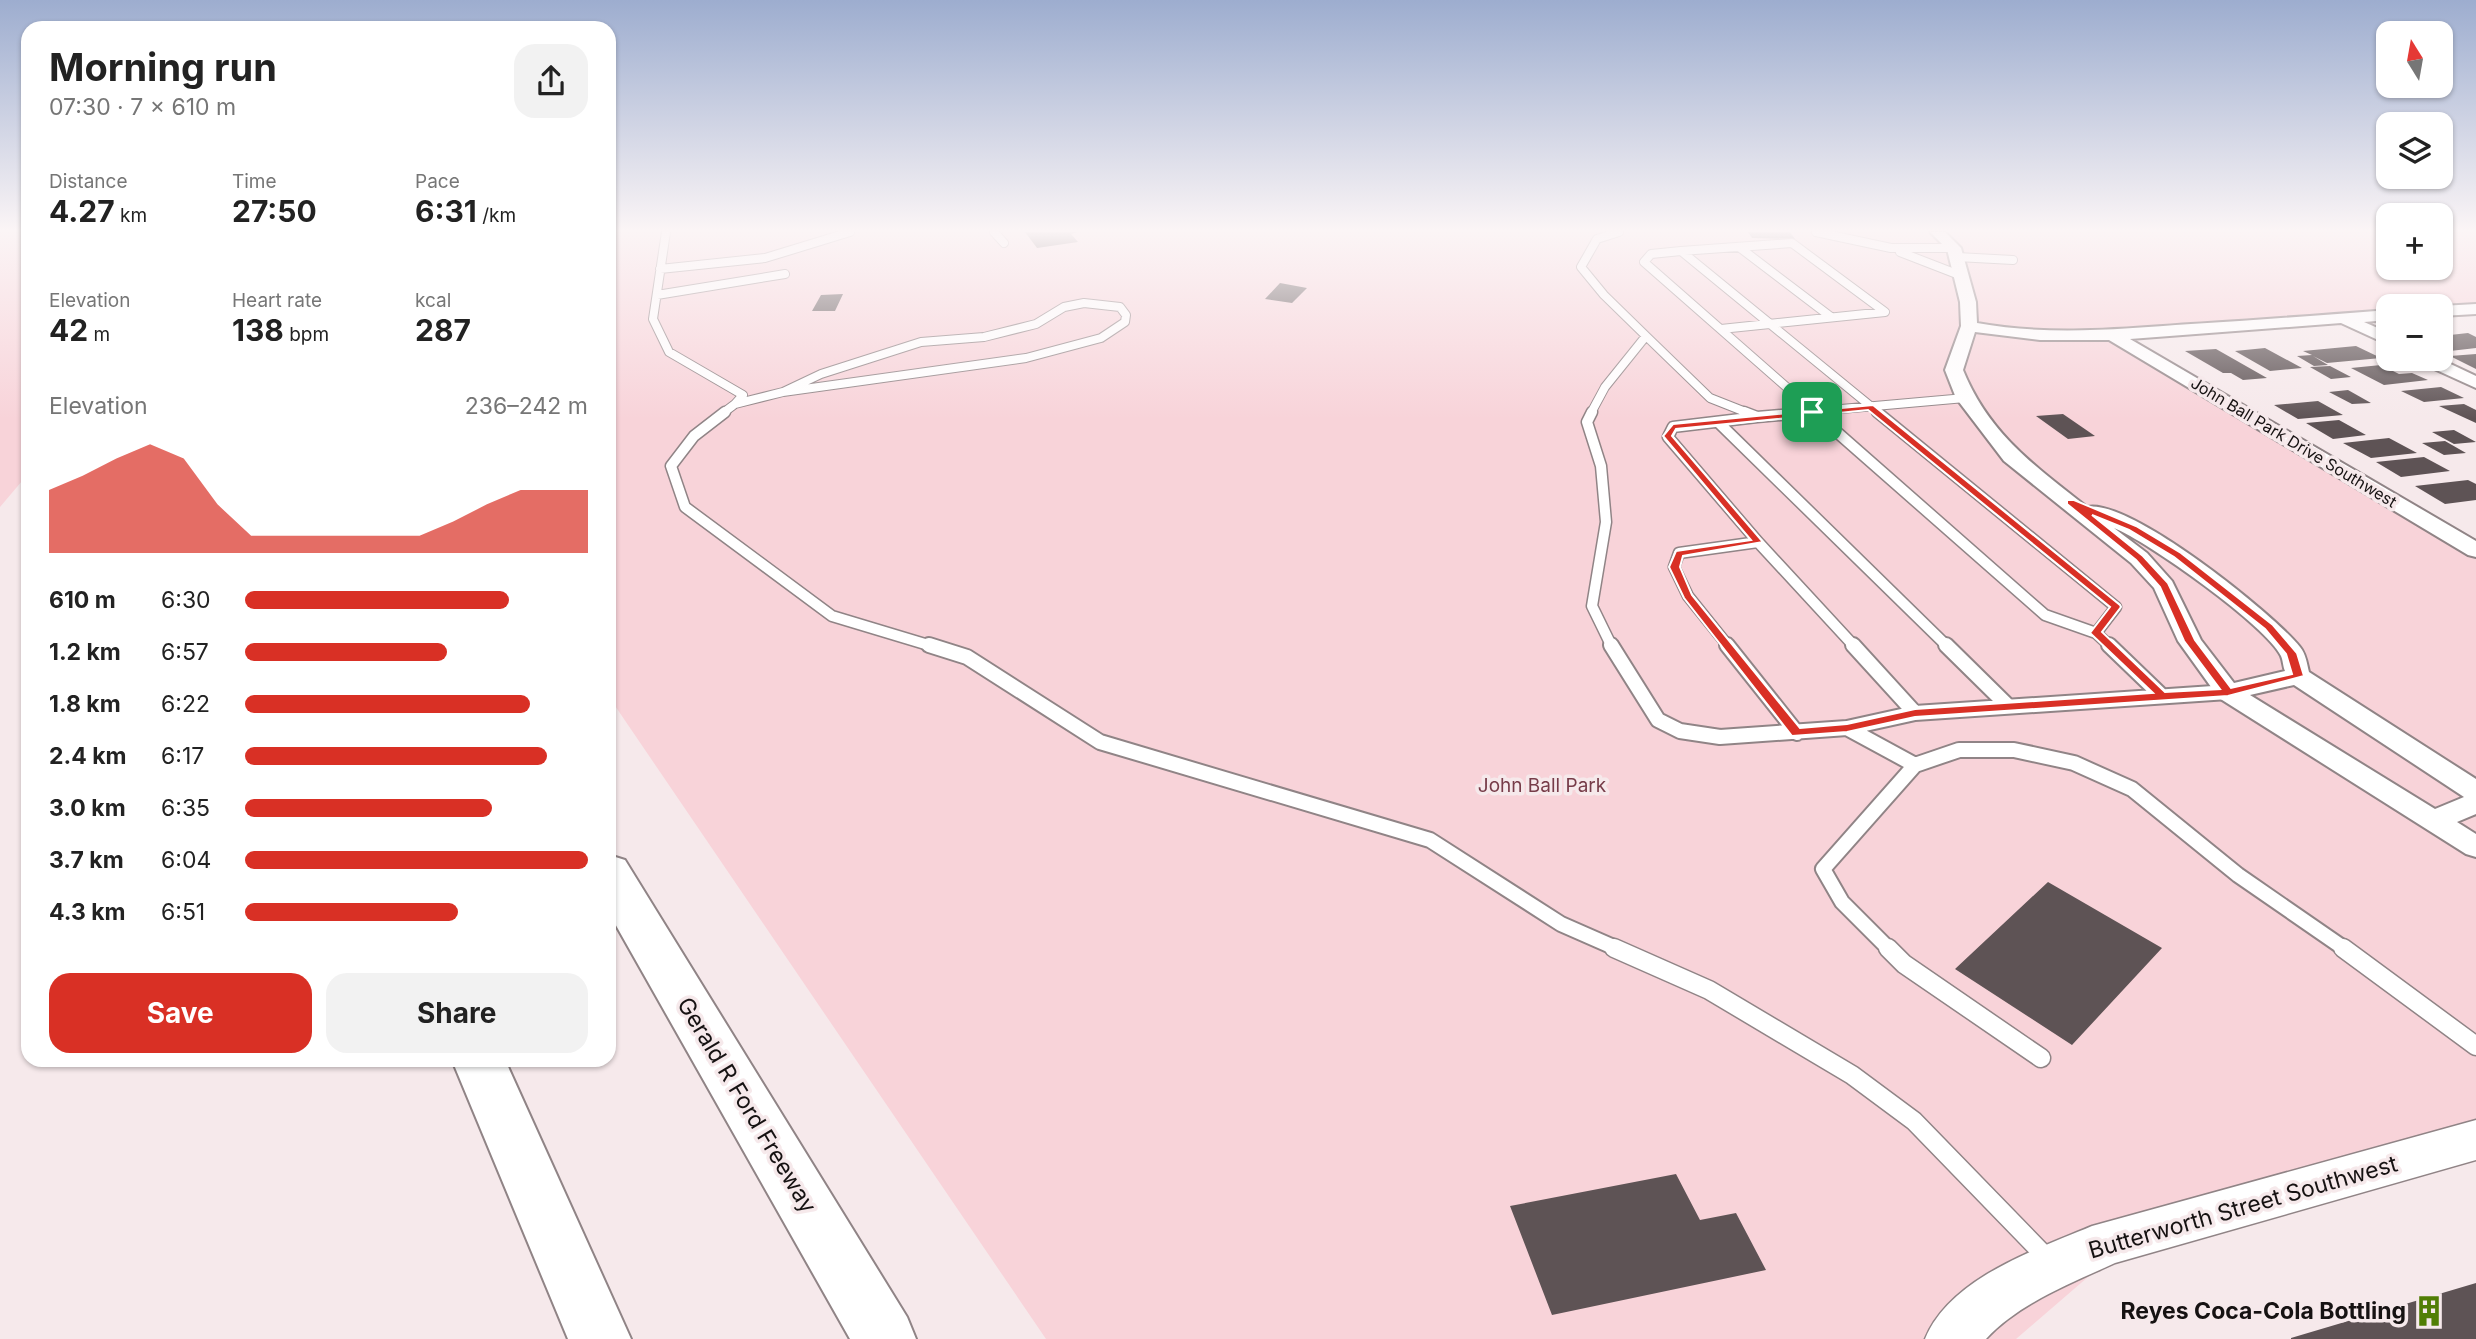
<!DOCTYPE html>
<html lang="en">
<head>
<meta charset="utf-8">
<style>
	body { margin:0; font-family:Inter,sans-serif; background:#f2f2f2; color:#222; height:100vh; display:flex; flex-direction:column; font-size:26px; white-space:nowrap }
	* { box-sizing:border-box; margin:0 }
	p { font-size:23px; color:#767676 }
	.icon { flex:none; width:38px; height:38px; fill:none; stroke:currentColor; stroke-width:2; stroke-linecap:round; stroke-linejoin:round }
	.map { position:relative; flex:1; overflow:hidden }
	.details { position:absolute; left:21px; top:21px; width:595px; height:1046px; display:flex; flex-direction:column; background:#fff; border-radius:21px; box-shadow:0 2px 5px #0004 }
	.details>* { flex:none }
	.needle { width:46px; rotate:349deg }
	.controls { position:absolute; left:2376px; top:21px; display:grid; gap:14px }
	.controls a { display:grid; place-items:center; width:77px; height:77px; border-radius:14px; background:#fff; box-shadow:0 2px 5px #0004; font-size:35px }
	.pin { position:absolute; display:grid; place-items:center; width:60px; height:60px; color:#fff; margin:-30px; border-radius:14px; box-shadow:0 4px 10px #0006 }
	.round { display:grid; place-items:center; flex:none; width:74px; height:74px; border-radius:21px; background:#f2f2f2 }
	.head { display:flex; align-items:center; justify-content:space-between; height:119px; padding:0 28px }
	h1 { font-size:38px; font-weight:700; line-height:52px }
	.metrics { display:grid; grid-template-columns:repeat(3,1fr); gap:10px; height:119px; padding:7px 28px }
	.metrics div { display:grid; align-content:center }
	.metrics b { font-size:30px; font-weight:700 }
	.metrics small { font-size:19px; font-weight:400 }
	.metrics p { font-size:19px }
	.chart { height:196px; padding:14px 28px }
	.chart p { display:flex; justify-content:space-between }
	.chart svg { width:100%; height:126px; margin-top:7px; fill:#d93025; opacity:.7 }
	.primary-button { display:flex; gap:14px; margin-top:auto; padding:14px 28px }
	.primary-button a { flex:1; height:80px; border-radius:21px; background:#d93025; color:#fff; font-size:28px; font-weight:700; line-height:80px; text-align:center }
	.primary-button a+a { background:#f2f2f2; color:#222 }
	ul { padding:0 28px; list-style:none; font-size:23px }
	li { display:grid; grid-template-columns:112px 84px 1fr; align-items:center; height:52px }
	li i { height:18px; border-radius:9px; background:#d93025 }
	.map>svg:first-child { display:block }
</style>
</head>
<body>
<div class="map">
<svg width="2476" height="1339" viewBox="0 0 2476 1339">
	<rect width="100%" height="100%" fill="#f6e9eb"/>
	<path fill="#f8d3d9" d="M0,232H28V474L0,507Z
		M609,232H2389V268H2441V232H2476V309L2389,306V315L2114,335L2476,550V1140L2139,1233L2016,1339H1046L609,697Z"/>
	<path fill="#5e5355" d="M1025,232H1078L1071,234L1078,242L1037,248Z
		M1748,232H1790L1795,239L1752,238Z
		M1280,283L1307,288L1292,303L1265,299Z
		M843,294L835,311H812L821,295Z
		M2468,333L2476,337V348L2450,351L2441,346V336Z
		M2356,346L2381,358L2327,363L2313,356L2328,365L2314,366L2297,356L2312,355L2303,351Z
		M2265,348L2302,368L2270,371L2235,351Z
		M2216,349L2267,378L2243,380L2231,373H2223L2185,351Z
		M2476,354V369L2450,356Z
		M2381,365L2399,374L2412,373L2428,380L2384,385L2351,368Z
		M2330,366L2351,377L2331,379L2310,367Z
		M2441,387L2464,398L2424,402L2401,391Z
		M2348,390L2371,403L2352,404L2329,392Z
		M2318,401L2343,415L2298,419L2274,405Z
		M2464,404L2476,410V423L2439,406Z
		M2063,414L2095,436L2068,439L2036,416Z
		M2339,420L2366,435L2333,439L2306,423Z
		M2454,430L2476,442L2454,444L2432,432Z
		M2389,438L2417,453L2371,458L2343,443Z
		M2445,441L2466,453L2444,455L2422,443Z
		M2424,457L2450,471L2401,477L2376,462Z
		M2468,480L2476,484V500L2445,504L2415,486Z
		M2048,882L2162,948L2072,1045L1955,969Z
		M1676,1174L1700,1220L1736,1213L1766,1270L1552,1315L1510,1206Z
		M2476,1283V1339H2291V1338Z"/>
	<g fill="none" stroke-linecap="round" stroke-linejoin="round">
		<defs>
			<path id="service-far3" d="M666,232L653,319L669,352L743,395L735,404
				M994,232L1004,243
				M1816,232L1891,248H1954
				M1739,247L1831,317
				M1681,251L1792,243L1885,312L1721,329
				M1900,252L1962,276
				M1957,257L2013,260
				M660,269L765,258L850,232
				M657,295L785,274
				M1084,303L1120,307L1126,315L1125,322L1101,338L1026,358L783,392L821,374L921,342L984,337L1036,324L1064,307Z
				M1646,336L1710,398L1748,413
				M723,413L735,404L783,392
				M1591,413L1605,387L1646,336L1604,295L1581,267L1597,239L1619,232
				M1796,413L1965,398
				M1816,413L1644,262L1651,254L1681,251L1879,413"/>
			<path id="service-far2" d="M725,412L694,436L671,466L685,507L832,616L935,647
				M1592,412L1587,422L1601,466L1606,522L1592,606L1612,647
				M1744,412L1757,417L1815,412
				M1814,412L2045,615L2096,633
				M1877,412L2116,607L2096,633
				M1757,417L1673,427L1668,437L1758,542L1855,647
				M1718,422L1948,647
				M2096,633L2111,647
				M1729,647L1688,596L1674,567L1679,553L1758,542"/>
			<path id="service-far1" d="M929,645L967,657L1100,742L1430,840L1561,924L1618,949
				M1611,645L1658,720L1680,731L1720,737L1847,728L1915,765
				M1727,645L1797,733
				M1946,645L2008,706
				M2109,645L2162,696
				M1915,713L2228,692
				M1847,728L1915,713L1853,645
				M1889,949L1842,902L1823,869L1915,765L1959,750H2014L2074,763L2132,789L2238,875L2345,949"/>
			<path id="service" d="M1614,948L1709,990L1852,1075L1914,1121L2050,1261
				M1888,948L1904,964L2041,1058
				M2343,948L2476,1046"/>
			<path id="minor" d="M1930,232H1945L1961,248L1976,302L1977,323C2048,336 2119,329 2191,324C2257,320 2323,315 2389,310V320L2364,322L2389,333V345L2341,323L2130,339L2476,541V557L2468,555L2109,340H2040L1975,332L1963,370C1989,434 2035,466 2087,507C2128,497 2274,614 2300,647C2306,654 2307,664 2309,672L2476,779V814L2457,822L2476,834V857L2466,854L2219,698L2178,641L2154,588L2131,563L2004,461L1956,398L1945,370L1961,326L1960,302L1947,249ZM2114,528C2147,541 2267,626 2281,656C2283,660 2283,667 2285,671L2234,683L2201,640L2172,581L2147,553ZM2294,685L2464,797L2435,809L2250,695Z
				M2476,304V314L2441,316V306Z
				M2418,359H2440L2476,376V388L2421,363Z"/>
			<path id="tertiary" d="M2476,1120V1160L2115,1263C2072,1283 2019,1303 1986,1339H1925C1950,1278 2035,1250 2092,1226Z"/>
			<path id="motorway" d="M609,855L625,860L907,1317L916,1339H850L609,913Z
				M452,1060H505L631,1339H568Z"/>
		</defs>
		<use href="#service-far3" stroke="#908486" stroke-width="10"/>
		<use href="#service-far2" stroke="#908486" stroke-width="13"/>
		<use href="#service-far1" stroke="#908486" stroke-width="18"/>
		<use href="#service" stroke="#908486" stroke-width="21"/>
		<use href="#minor" stroke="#908486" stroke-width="4"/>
		<use href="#tertiary" stroke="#908486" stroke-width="3"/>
		<use href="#motorway" stroke="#908486" stroke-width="4"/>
		<use href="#service-far3" stroke="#fff" stroke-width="8"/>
		<use href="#service-far2" stroke="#fff" stroke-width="10"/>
		<use href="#service-far1" stroke="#fff" stroke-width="14"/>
		<use href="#service" stroke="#fff" stroke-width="18"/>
		<use href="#minor" fill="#fff" fill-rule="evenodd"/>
		<use href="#tertiary" fill="#fff" fill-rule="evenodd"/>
		<use href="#motorway" fill="#fff" fill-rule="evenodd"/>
	</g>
	<linearGradient id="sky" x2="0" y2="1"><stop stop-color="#9dadcf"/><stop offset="0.55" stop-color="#fbf5f6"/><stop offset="1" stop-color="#fbf5f6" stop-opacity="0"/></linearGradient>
	<rect width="2476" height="419" fill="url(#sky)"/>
	<path fill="#d93025" stroke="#fff" stroke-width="2" fill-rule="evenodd" d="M1873,405L2120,605L2121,607L2102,632L2165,692L2220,689L2184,641L2160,587L2136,560L2067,504V500H2074L2136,526L2181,553L2273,625L2297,653L2304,676L2228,696L1915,717L1847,732L1792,736L1684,598L1669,567L1676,551L1751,540L1663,436L1673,424ZM1868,410L2110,607L2090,633L2153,693L1915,709L1847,724L1800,728L1692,595L1680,567L1683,556L1763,542L1672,436L1676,429ZM2092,515L2129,530L2174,557L2265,629L2286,654L2292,674L2231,688L2195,640L2168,583L2143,556Z"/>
	<defs>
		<symbol id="building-bare" viewBox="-9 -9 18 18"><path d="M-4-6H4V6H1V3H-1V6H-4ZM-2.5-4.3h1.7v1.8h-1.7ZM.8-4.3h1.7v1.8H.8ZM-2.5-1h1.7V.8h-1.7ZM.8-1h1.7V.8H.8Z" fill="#517e05" stroke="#f6e9eb" stroke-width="2.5" paint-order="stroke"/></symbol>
	</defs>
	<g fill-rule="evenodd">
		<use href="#building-bare" x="2407" y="1289" width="44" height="44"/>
	</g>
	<g text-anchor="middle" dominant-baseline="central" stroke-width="7" stroke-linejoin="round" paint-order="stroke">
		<g font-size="16" fill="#161212" stroke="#f6e9eb">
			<text transform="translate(2294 442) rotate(31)">John Ball Park Drive Southwest</text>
		</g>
		<g font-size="19" fill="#773c49" stroke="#f6e9eb">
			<text x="1542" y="785">John Ball Park</text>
		</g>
		<g font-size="23" fill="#161212" stroke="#f6e9eb">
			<text transform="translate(747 1105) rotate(59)">Gerald R Ford Freeway</text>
			<text transform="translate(2243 1207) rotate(-16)">Butterworth Street Southwest</text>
		</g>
		<g font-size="23" font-weight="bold" fill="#161212" stroke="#f6e9eb" text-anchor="end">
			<text x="2406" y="1311">Reyes Coca-Cola Bottling</text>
		</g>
	</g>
</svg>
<div class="controls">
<a><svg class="needle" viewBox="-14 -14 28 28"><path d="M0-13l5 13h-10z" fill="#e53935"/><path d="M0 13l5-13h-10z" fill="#767676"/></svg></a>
<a><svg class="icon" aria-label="layers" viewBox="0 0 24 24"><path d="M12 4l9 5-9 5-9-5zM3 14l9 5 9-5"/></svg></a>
<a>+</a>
<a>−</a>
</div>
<div class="pin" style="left:1812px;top:412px;background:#1e9e55"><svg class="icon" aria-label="arrive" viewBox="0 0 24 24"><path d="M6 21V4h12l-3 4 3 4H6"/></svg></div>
<section class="details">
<div class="head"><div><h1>Morning run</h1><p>07:30 · 7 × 610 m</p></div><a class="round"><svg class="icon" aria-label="share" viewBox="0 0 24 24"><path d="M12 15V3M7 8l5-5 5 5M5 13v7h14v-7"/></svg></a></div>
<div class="metrics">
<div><p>Distance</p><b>4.27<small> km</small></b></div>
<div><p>Time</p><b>27:50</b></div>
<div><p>Pace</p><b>6:31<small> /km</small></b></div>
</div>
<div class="metrics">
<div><p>Elevation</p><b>42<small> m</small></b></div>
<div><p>Heart rate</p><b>138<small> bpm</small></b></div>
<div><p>kcal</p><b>287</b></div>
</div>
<div class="chart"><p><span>Elevation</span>236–242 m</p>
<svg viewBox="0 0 160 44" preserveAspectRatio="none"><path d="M0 44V22L10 17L20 11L30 6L40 11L50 27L60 38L70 38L80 38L90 38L100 38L110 38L120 33L130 27L140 22L150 22L160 22V44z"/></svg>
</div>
<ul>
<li><b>610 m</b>6:30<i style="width:77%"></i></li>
<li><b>1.2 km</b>6:57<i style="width:59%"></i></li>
<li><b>1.8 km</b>6:22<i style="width:83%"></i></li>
<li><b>2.4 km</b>6:17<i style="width:88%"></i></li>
<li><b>3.0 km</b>6:35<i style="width:72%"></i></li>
<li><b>3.7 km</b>6:04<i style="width:100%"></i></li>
<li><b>4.3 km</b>6:51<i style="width:62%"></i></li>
</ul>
<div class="primary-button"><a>Save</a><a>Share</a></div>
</section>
</div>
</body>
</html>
